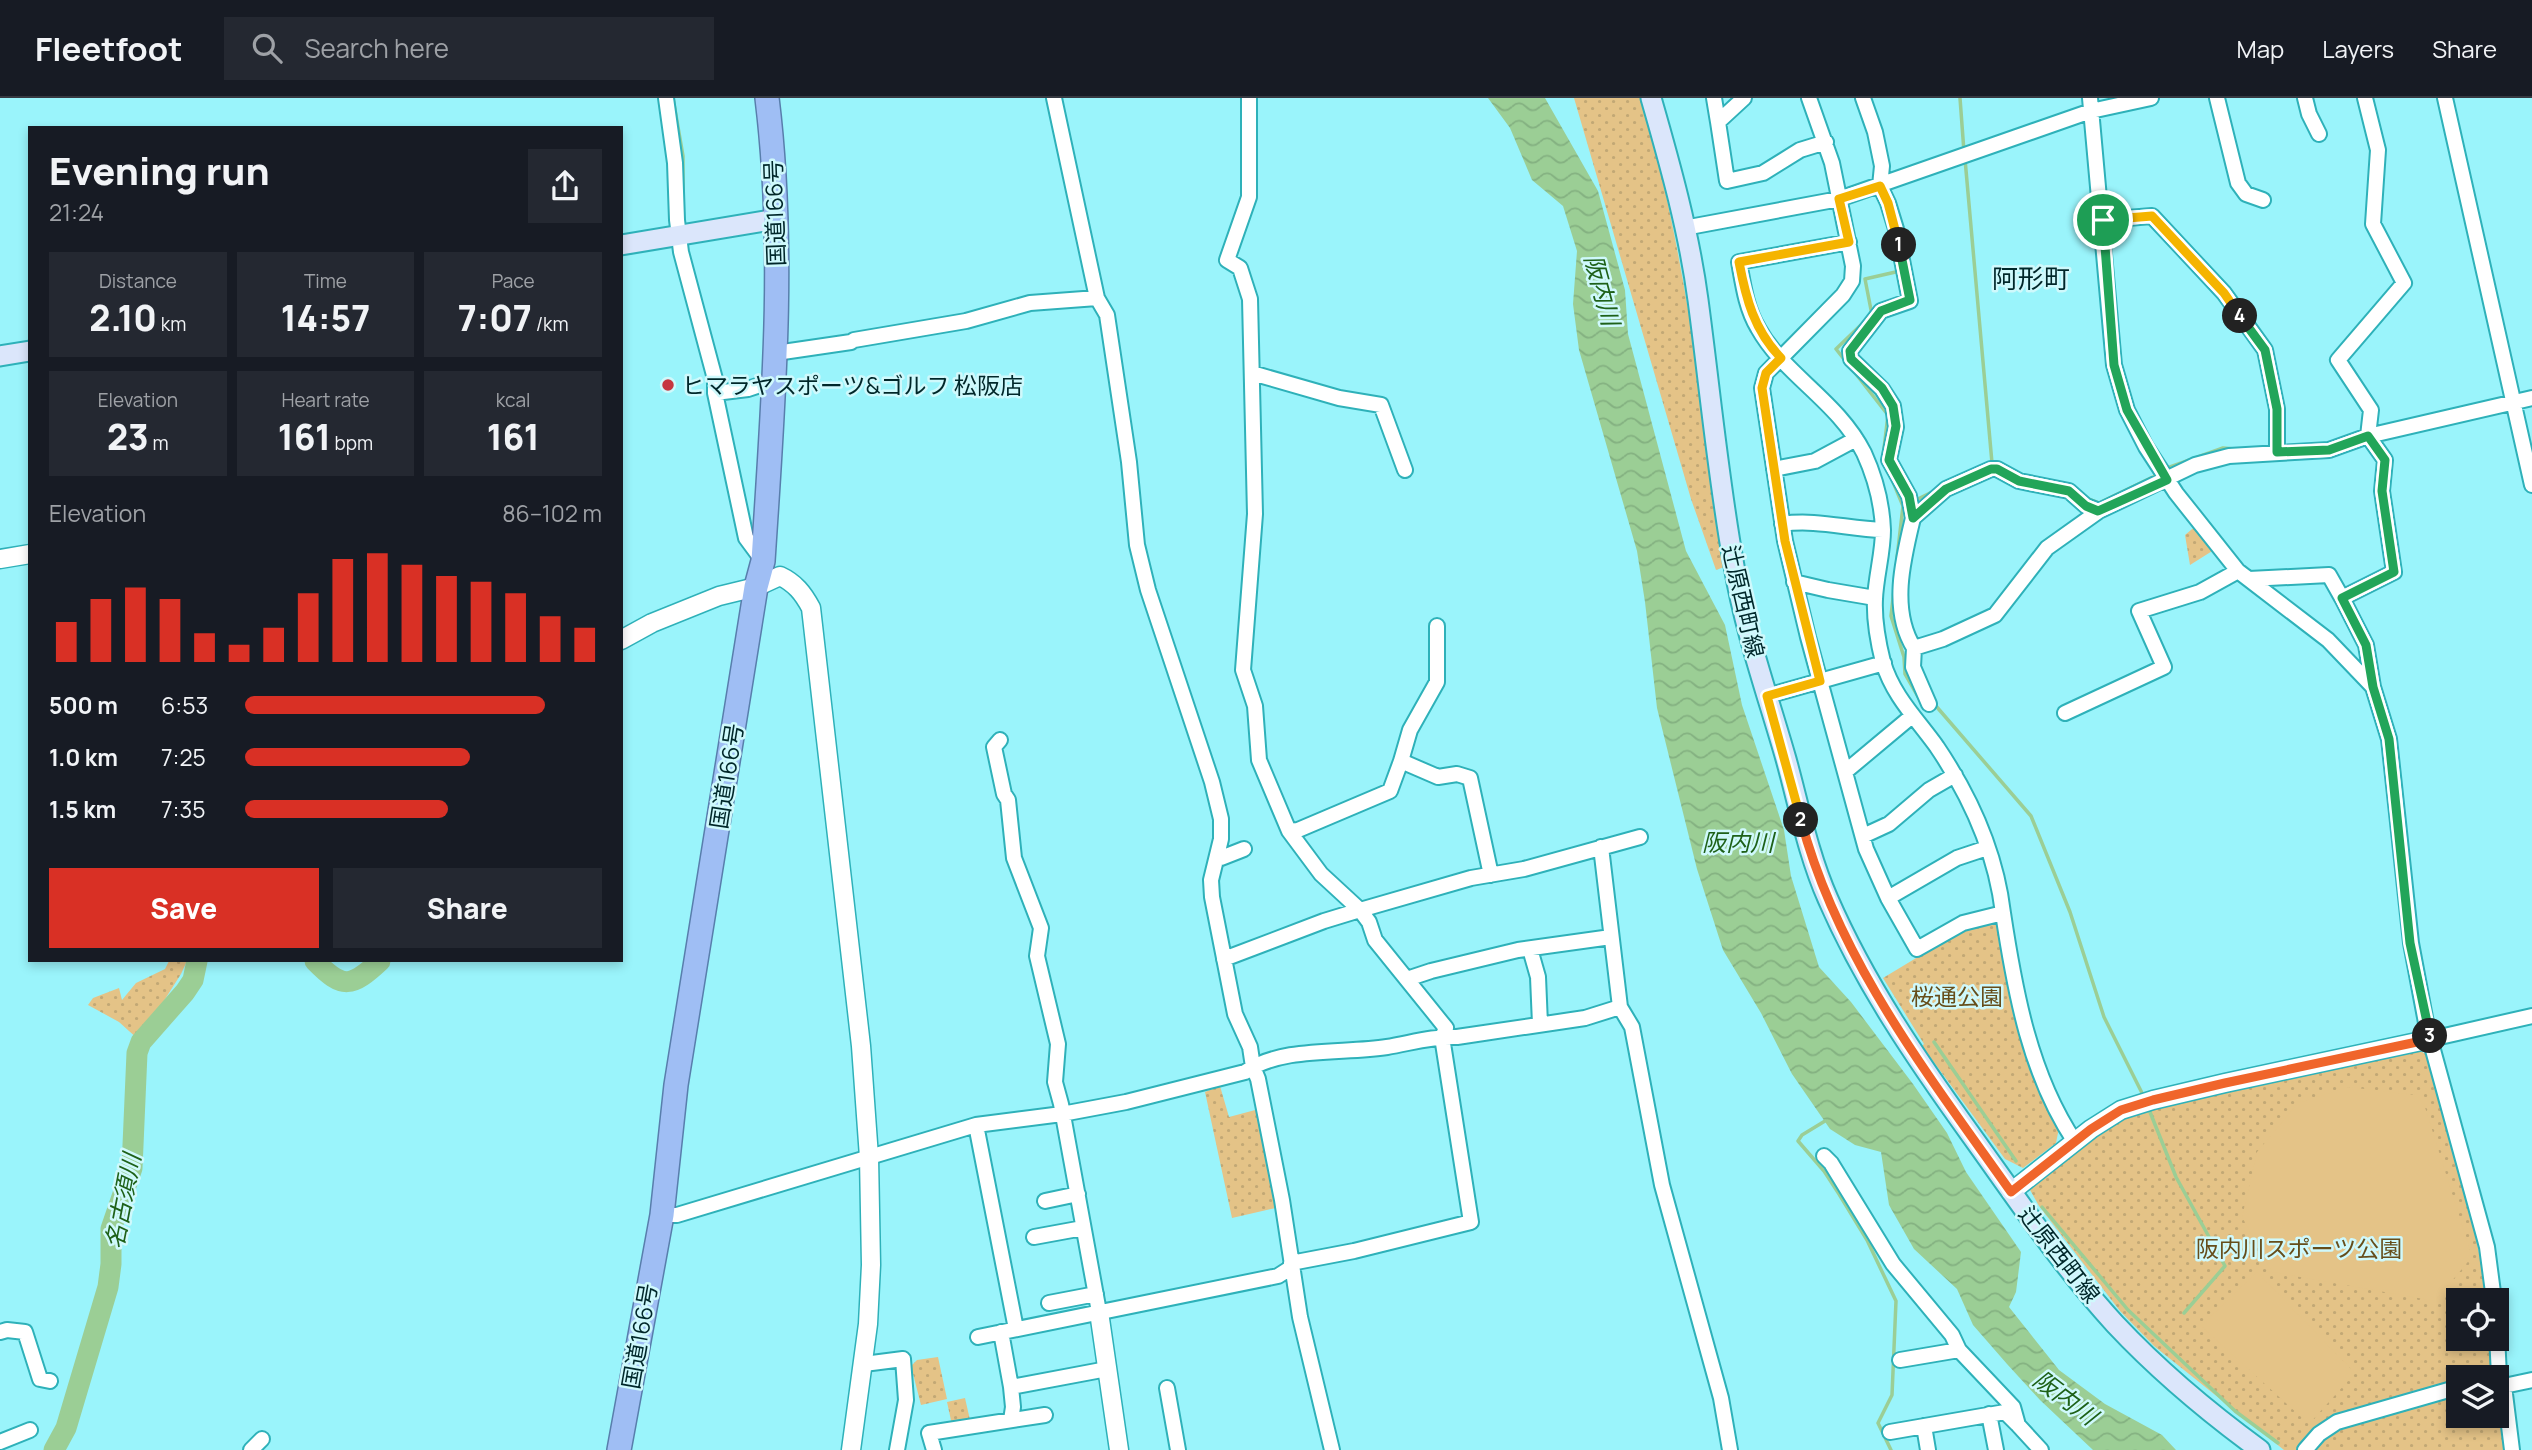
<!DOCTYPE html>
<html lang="en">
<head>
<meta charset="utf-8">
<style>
	body { margin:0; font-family:Manrope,"Noto Sans JP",sans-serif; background:#242831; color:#f1f3f6; height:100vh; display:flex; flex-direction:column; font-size:26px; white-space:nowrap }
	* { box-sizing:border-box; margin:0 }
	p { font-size:23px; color:#9ea1a6 }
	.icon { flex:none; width:38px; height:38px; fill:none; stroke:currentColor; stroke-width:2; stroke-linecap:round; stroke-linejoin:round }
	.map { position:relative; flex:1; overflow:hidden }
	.side { position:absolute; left:28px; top:28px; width:595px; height:836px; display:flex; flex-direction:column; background:#171b24; border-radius:0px; box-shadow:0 4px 10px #0003 }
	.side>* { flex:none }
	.tools { position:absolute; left:2446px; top:1190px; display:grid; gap:14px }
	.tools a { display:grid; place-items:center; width:63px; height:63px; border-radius:0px; background:#171b24; box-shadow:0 4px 10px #0003; font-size:35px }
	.pin { position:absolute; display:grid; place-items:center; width:60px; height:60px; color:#fff; margin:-30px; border:4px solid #fff; border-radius:50%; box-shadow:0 2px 7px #0007 }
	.km { position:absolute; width:35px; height:35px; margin:-18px; border-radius:50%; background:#222; color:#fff; font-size:19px; line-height:35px; text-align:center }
	.round { display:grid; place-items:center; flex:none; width:74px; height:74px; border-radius:0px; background:#242831 }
	.headline { display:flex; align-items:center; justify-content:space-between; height:119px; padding:0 21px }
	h1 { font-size:38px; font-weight:800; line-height:52px }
	.stats { display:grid; grid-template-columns:repeat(3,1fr); gap:10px; height:119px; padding:7px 21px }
	.stats div { display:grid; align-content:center; border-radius:0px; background:#242831; text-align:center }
	.stats b { font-size:35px; font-weight:800 }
	.stats small { font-size:19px; font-weight:400 }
	.stats p { font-size:19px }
	.chart { height:196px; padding:14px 21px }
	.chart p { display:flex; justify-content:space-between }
	.chart svg { width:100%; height:126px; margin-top:7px; stroke:#d93025; stroke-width:6 }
	.cta { display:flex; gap:14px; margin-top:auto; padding:14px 21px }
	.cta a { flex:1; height:80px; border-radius:0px; background:#d93025; color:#fff; font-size:28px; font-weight:800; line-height:80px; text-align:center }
	.cta a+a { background:#242831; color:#f1f3f6 }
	ul { padding:0 21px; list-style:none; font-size:23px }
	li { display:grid; grid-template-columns:112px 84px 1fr; align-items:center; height:52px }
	li i { height:18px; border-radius:9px; background:#d93025 }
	header { display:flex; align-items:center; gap:42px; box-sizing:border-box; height:98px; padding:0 35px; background:#171b24; border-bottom:2px solid #363941 }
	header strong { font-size:33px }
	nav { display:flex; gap:38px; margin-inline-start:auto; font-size:24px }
	.search { width:490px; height:63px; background:#242831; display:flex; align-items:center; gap:18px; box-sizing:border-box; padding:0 24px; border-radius:0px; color:#9ea1a6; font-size:26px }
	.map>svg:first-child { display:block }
</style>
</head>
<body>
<header>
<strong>Fleetfoot</strong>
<div class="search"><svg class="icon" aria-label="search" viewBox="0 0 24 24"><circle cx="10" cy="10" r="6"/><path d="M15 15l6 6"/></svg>Search here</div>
<nav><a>Map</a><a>Layers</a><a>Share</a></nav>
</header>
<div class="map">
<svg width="2532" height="1352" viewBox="0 0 2532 1352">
	<defs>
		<pattern id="grass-dots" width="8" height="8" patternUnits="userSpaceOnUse" patternTransform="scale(1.75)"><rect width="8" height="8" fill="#e4c387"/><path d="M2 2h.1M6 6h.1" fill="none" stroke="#c2a875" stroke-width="1.8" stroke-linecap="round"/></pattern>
		<pattern id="water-waves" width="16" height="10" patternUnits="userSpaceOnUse" patternTransform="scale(1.75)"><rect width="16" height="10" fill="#9bce95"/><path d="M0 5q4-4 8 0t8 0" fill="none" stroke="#84b181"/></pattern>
	</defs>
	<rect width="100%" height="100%" fill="#9af4fb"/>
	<path fill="url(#grass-dots)" fill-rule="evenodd" d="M1574,0H1642C1685,153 1703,312 1727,468L1716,472L1691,401Z
		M2198,426L2217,450L2190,467L2185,437Z
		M1991,823L1999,827L2059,1030L2056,1045L2023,1070L2005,1061L1922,948L1924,946L1883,880L1961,833Z
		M169,863H187L181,876L139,942L119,924L88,907L93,900L119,890L122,902L136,885L165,871Z
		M2420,953L2428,957L2470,1113L2489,1202H2459V1241H2496L2507,1352H2284L2154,1248L2120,1213L2039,1108L2030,1092L2035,1085L2107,1028L2156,1008ZM2459,1279H2497V1318H2459Z
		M1220,988L1229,1019L1259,1011L1280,1109L1232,1120L1205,994Z
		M938,1259L947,1301L921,1307L911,1268L917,1262Z
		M965,1300L970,1322L952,1327L947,1304Z"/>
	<path fill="#e4c387" d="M2348,989L2415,997L2424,1006L2472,1159L2435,1203L2272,1174L2242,1119L2257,1054L2298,1005Z
		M2257,1174L2355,1275L2309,1326L2201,1228Z"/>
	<path fill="url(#water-waves)" d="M1488,0H1545L1598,93L1625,192L1628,236L1686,453L1725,527L1742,607L1784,732L1791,778L1819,869L1851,904L1913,986L1947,1035L1966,1074L2021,1154L2016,1194L2009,1209L2059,1272L2105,1306L2162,1337L2176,1352H2093L2040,1302L2007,1266L1973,1227L1957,1191L1914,1151L1889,1107L1881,1054L1855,1047L1830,1031L1792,976L1761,915L1723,852L1697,771L1657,610L1645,504L1637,453L1579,252L1573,206L1577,153L1563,108L1532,82L1510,30Z"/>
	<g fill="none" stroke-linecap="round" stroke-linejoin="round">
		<path stroke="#9bce95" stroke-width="3.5" d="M673,0L683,58V92
			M1960,0L1964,54
			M1965,61L1992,365
			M1872,217L1865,181L1900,173
			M1847,265L1836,251L1864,224
			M1852,271L1888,317L1883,359
			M2170,369L2223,350L2235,351
			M1891,379L1903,408L1897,460
			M2088,401L2099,405L2159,376
			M1914,403L1932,394
			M1894,492L1891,518L1904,559L1905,576L1921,604
			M1931,609L1936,608L2031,718L2070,814L2104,919L2144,999
			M1934,944L2016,1063
			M2148,1009L2176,1079L2225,1168L2184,1215
			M1825,1023L1802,1037L1798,1043L1824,1073L1839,1096L1867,1142L1896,1203L1892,1297L1878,1325L1891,1352
			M2042,1109L2128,1212L2235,1313L2278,1345"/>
		<path stroke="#9bce95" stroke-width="21" d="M315,863C343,892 352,889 380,863
			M54,1352L66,1330L108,1189L111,1166V1131L132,1070L137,955L141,944L185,894L193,882L197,863"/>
		<defs>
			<path id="minor" d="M666,0L675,65L677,122L681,154L715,281V295L746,440L763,463
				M1054,0L1097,200L1107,217L1129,364L1137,447L1148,492L1212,684L1221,721V741L1211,782L1212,799L1235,916L1250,949L1253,969L1258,981L1282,1102L1300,1219L1332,1352
				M1249,0V99L1227,162L1240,170L1250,201L1255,416L1243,572L1255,608L1259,662L1289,733L1321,776L1360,812L1369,824L1375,842L1446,930L1442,939L1471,1124L1354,1153L1291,1165
				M1714,0L1718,24
				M1744,0L1718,24L1727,83L1763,75L1800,52L1826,44
				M1809,0L1832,65L1853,168L1852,183L1843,197L1766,275L1762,290L1785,443L1808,539L1866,751L1888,800L1917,851L1963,825L2003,815C2015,894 2030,977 2075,1044
				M1863,0L1875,34L1882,68L1880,88L1888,105L1896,131L1910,203L1881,213L1850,253L1851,261L1882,291L1893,308L1896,329L1889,362L1909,398L1913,420L1946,391L1991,371H1997L2019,383L2069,393L2086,408L2099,413
				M2090,0L2114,267L2127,312L2146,349L2176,395L2238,473L2328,542L2373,589L2389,641L2411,845L2427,930L2487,1149L2494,1202
				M2217,0L2238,85L2246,96L2263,102
				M2305,0L2309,16L2319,36
				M2365,0L2378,52L2373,126L2404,185L2338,262L2371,312L2368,338L2385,362L2382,393L2394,474L2342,500L2366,547L2373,589
				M2445,0L2532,387
				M2103,122L2152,118L2224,195L2265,252L2277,311V354
				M1684,130L1839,101L2091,13L2151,0
				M1849,144L1739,164C1743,186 1746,210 1758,230C1784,277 1838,303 1864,355C1875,379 1882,405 1883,432C1883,455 1876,478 1875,501C1874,521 1878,544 1883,564C1893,598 1917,621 1937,649C1970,698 1996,756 2003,815
				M776,255L851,244L854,242L966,223L1030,205L1097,200
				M1252,275L1339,300L1381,307L1405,372
				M715,295L748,291L775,282
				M1774,371L1815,363L1856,341
				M1913,420C1903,461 1890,512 1914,550
				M1782,426C1817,421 1848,431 1883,432
				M2249,481L2329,477L2342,500
				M1794,484L1828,492L1875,500
				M1767,598L1884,565
				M1929,606L1913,569L1914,550L1943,541L1995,517L2047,450L2099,413L2195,367L2229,358L2329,352L2368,338L2532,300
				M2065,615L2164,569L2139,513L2200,494L2238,473
				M1000,642L994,649L1004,696L1008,702L1014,760L1041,830L1037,858L1058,946L1055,984L1061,1006L1099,1214
				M1401,663L1410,632L1437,584V528
				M1845,674L1912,618
				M1289,733L1298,732L1390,693L1401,663L1438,679L1457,676L1470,680L1491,777
				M1863,738L1889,726L1929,692L1955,677
				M1601,749L1620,909
				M1217,760H1221L1244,751
				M1888,800L1957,760L1987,750
				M1530,851L1538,879L1540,926
				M1224,861L1324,823L1360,812L1471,780L1524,771L1640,739
				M1407,881L1431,873L1518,852L1611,839
				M2431,941L2532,918
				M976,1027L1016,1231
				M1824,1058L1831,1065L1893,1166L1952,1237L1959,1252L2013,1309L2018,1327L2041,1352
				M1045,1103L1078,1096
				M662,1117H677L976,1027L1062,1016L1126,1004L1245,974C1282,948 1344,956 1387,949C1411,945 1433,938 1457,939L1585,920L1620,909L1632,929L1662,1087L1721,1300L1730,1352
				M1034,1139L1083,1130
				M1049,1205L1096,1196
				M0,1234L7,1232L25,1234L40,1281L50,1283
				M1001,1234L1011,1289
				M2497,1237L2499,1278L2504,1288L2512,1352
				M978,1239L1278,1178L1292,1169
				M1900,1262L1959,1252
				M864,1266L903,1261L906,1302L897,1352
				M2504,1288L2532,1282
				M1167,1290L1178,1352
				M1989,1316L1996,1352
				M1011,1322L1013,1309L1011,1289L1107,1271
				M1924,1328L1928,1352
				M1890,1334L2005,1314L2017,1326
				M0,1344L30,1332
				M251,1352L262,1341
				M934,1352L929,1335L1045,1317
				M2305,1352L2319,1336L2337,1324L2459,1289"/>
			<path id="tertiary" d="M0,461L30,456
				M621,542L652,525L719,498L756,489L780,478C795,485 803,495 811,510L861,948L869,1059L871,1167L868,1226L851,1352
				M2011,1094L2091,1031L2121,1012L2153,1002L2225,985L2431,941
				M1099,1214L1119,1352"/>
			<path id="secondary" d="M1651,0C1670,66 1689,134 1698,202C1710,291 1718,380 1734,468C1745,534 1768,598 1786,661C1799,708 1808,756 1828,801C1865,886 1917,962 1971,1037C2017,1101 2062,1168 2115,1226C2159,1273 2208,1314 2260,1352
				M621,147L777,121
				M0,258L30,253"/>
			<path id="trunk" d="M619,1352L662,1117L676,987L756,489L763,463C773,309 786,154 767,0"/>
		</defs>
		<use href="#minor" stroke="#2eb1b9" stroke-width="18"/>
		<use href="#tertiary" stroke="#2eb1b9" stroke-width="21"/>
		<use href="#secondary" stroke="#2eb1b9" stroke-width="23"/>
		<use href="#trunk" stroke="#587eac" stroke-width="26"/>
		<use href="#minor" stroke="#fff" stroke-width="14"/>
		<use href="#tertiary" stroke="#fff" stroke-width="18"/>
		<use href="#secondary" stroke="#dbe6fb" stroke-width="19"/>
		<use href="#trunk" stroke="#9fbef4" stroke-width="23"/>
	</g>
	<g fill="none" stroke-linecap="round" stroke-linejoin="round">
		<defs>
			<path id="split-1" d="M1899,147L1910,202L1881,213L1850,253L1851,261L1882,290L1893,308L1896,328L1889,362L1909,398L1913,420L1946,391L1991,371H1997L2019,383L2069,393L2086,408L2098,413L2167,382L2127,312L2114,267L2103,122"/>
			<path id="split-2" d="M1801,722L1767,598L1820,583L1785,443L1762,290L1766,275L1781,260C1754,232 1746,201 1739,164L1849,144L1839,101L1880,88L1888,105L1899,147"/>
			<path id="split-3" d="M1801,722C1838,862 1929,978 2011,1094L2091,1031L2121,1012L2153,1002L2225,985L2431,941L2430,938"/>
			<path id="split-4" d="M2240,218L2265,252L2277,311V354L2329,352L2368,338L2385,362L2382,393L2394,474L2342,500L2366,547L2373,589L2389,641L2410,845L2430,938"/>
			<path id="split-5" d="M2103,122L2152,118L2224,195L2240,218"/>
		</defs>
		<use href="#split-1" stroke="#fff" stroke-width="14"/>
		<use href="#split-2" stroke="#fff" stroke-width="14"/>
		<use href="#split-3" stroke="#fff" stroke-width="14"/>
		<use href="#split-4" stroke="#fff" stroke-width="14"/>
		<use href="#split-5" stroke="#fff" stroke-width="14"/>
		<use href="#split-1" stroke="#22a559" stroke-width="9"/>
		<use href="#split-2" stroke="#f5b400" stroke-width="9"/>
		<use href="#split-3" stroke="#f0652b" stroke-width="9"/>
		<use href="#split-4" stroke="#22a559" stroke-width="9"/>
		<use href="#split-5" stroke="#f5b400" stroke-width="9"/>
	</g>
	<circle fill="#c63640" stroke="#cff9fc" stroke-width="2.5" cx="668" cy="287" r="7"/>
	<g text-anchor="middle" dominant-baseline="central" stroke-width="5" stroke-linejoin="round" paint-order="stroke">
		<g font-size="23" fill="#00272a" stroke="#cff9fc">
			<text transform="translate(774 115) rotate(-92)">国道166号</text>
			<text transform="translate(1744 503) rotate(77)">辻原西町線</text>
			<text transform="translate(726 678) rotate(-81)">国道166号</text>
			<text transform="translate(2060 1156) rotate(52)">辻原西町線</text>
			<text transform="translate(639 1238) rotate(-80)">国道166号</text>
		</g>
		<g font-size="23" fill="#00272a" stroke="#cff9fc" text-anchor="start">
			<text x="682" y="287">ヒマラヤスポーツ&amp;ゴルフ 松阪店</text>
		</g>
		<g font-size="23" fill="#664d1a" stroke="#cff9fc">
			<text x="1957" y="898">桜通公園</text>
			<text x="2299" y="1150">阪内川スポーツ公園</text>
		</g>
		<g font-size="24" font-style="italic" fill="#1e6118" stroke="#cff9fc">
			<text transform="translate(1603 192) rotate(75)">阪内川</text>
			<text x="1738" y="743">阪内川</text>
			<text transform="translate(122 1103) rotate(-79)">名古須川</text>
			<text transform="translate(2066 1299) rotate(37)">阪内川</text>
		</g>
		<g font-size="26" fill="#00272a" stroke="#cff9fc">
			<text x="2031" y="180">阿形町</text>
		</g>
	</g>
</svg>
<div class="tools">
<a><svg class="icon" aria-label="locate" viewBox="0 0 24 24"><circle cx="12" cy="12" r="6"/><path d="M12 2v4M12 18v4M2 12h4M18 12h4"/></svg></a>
<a><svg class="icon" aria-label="layers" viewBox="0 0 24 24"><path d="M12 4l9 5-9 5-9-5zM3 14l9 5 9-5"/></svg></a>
</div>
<div class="pin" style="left:2103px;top:122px;background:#1e9e55"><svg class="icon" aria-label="arrive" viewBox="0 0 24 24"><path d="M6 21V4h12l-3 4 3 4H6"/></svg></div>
<b class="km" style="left:1899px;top:147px">1</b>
<b class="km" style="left:1801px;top:722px">2</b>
<b class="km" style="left:2430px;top:938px">3</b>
<b class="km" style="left:2240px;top:218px">4</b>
<section class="side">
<div class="headline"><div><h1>Evening run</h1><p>21:24</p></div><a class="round"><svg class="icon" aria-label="share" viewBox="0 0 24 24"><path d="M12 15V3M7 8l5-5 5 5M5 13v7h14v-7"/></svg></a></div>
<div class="stats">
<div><p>Distance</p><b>2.10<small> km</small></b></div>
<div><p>Time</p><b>14:57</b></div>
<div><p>Pace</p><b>7:07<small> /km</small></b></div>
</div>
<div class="stats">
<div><p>Elevation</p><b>23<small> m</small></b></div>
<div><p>Heart rate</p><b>161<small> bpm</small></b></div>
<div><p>kcal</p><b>161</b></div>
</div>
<div class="chart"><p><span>Elevation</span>86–102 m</p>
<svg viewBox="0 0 160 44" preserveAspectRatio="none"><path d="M5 44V30M15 44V22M25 44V18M35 44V22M45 44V34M55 44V38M65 44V32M75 44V20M85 44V8M95 44V6M105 44V10M115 44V14M125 44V16M135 44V20M145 44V28M155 44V32"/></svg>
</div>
<ul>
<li><b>500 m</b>6:53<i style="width:84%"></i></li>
<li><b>1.0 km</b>7:25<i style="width:63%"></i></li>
<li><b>1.5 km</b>7:35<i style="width:57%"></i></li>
</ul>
<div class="cta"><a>Save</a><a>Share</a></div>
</section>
</div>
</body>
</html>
